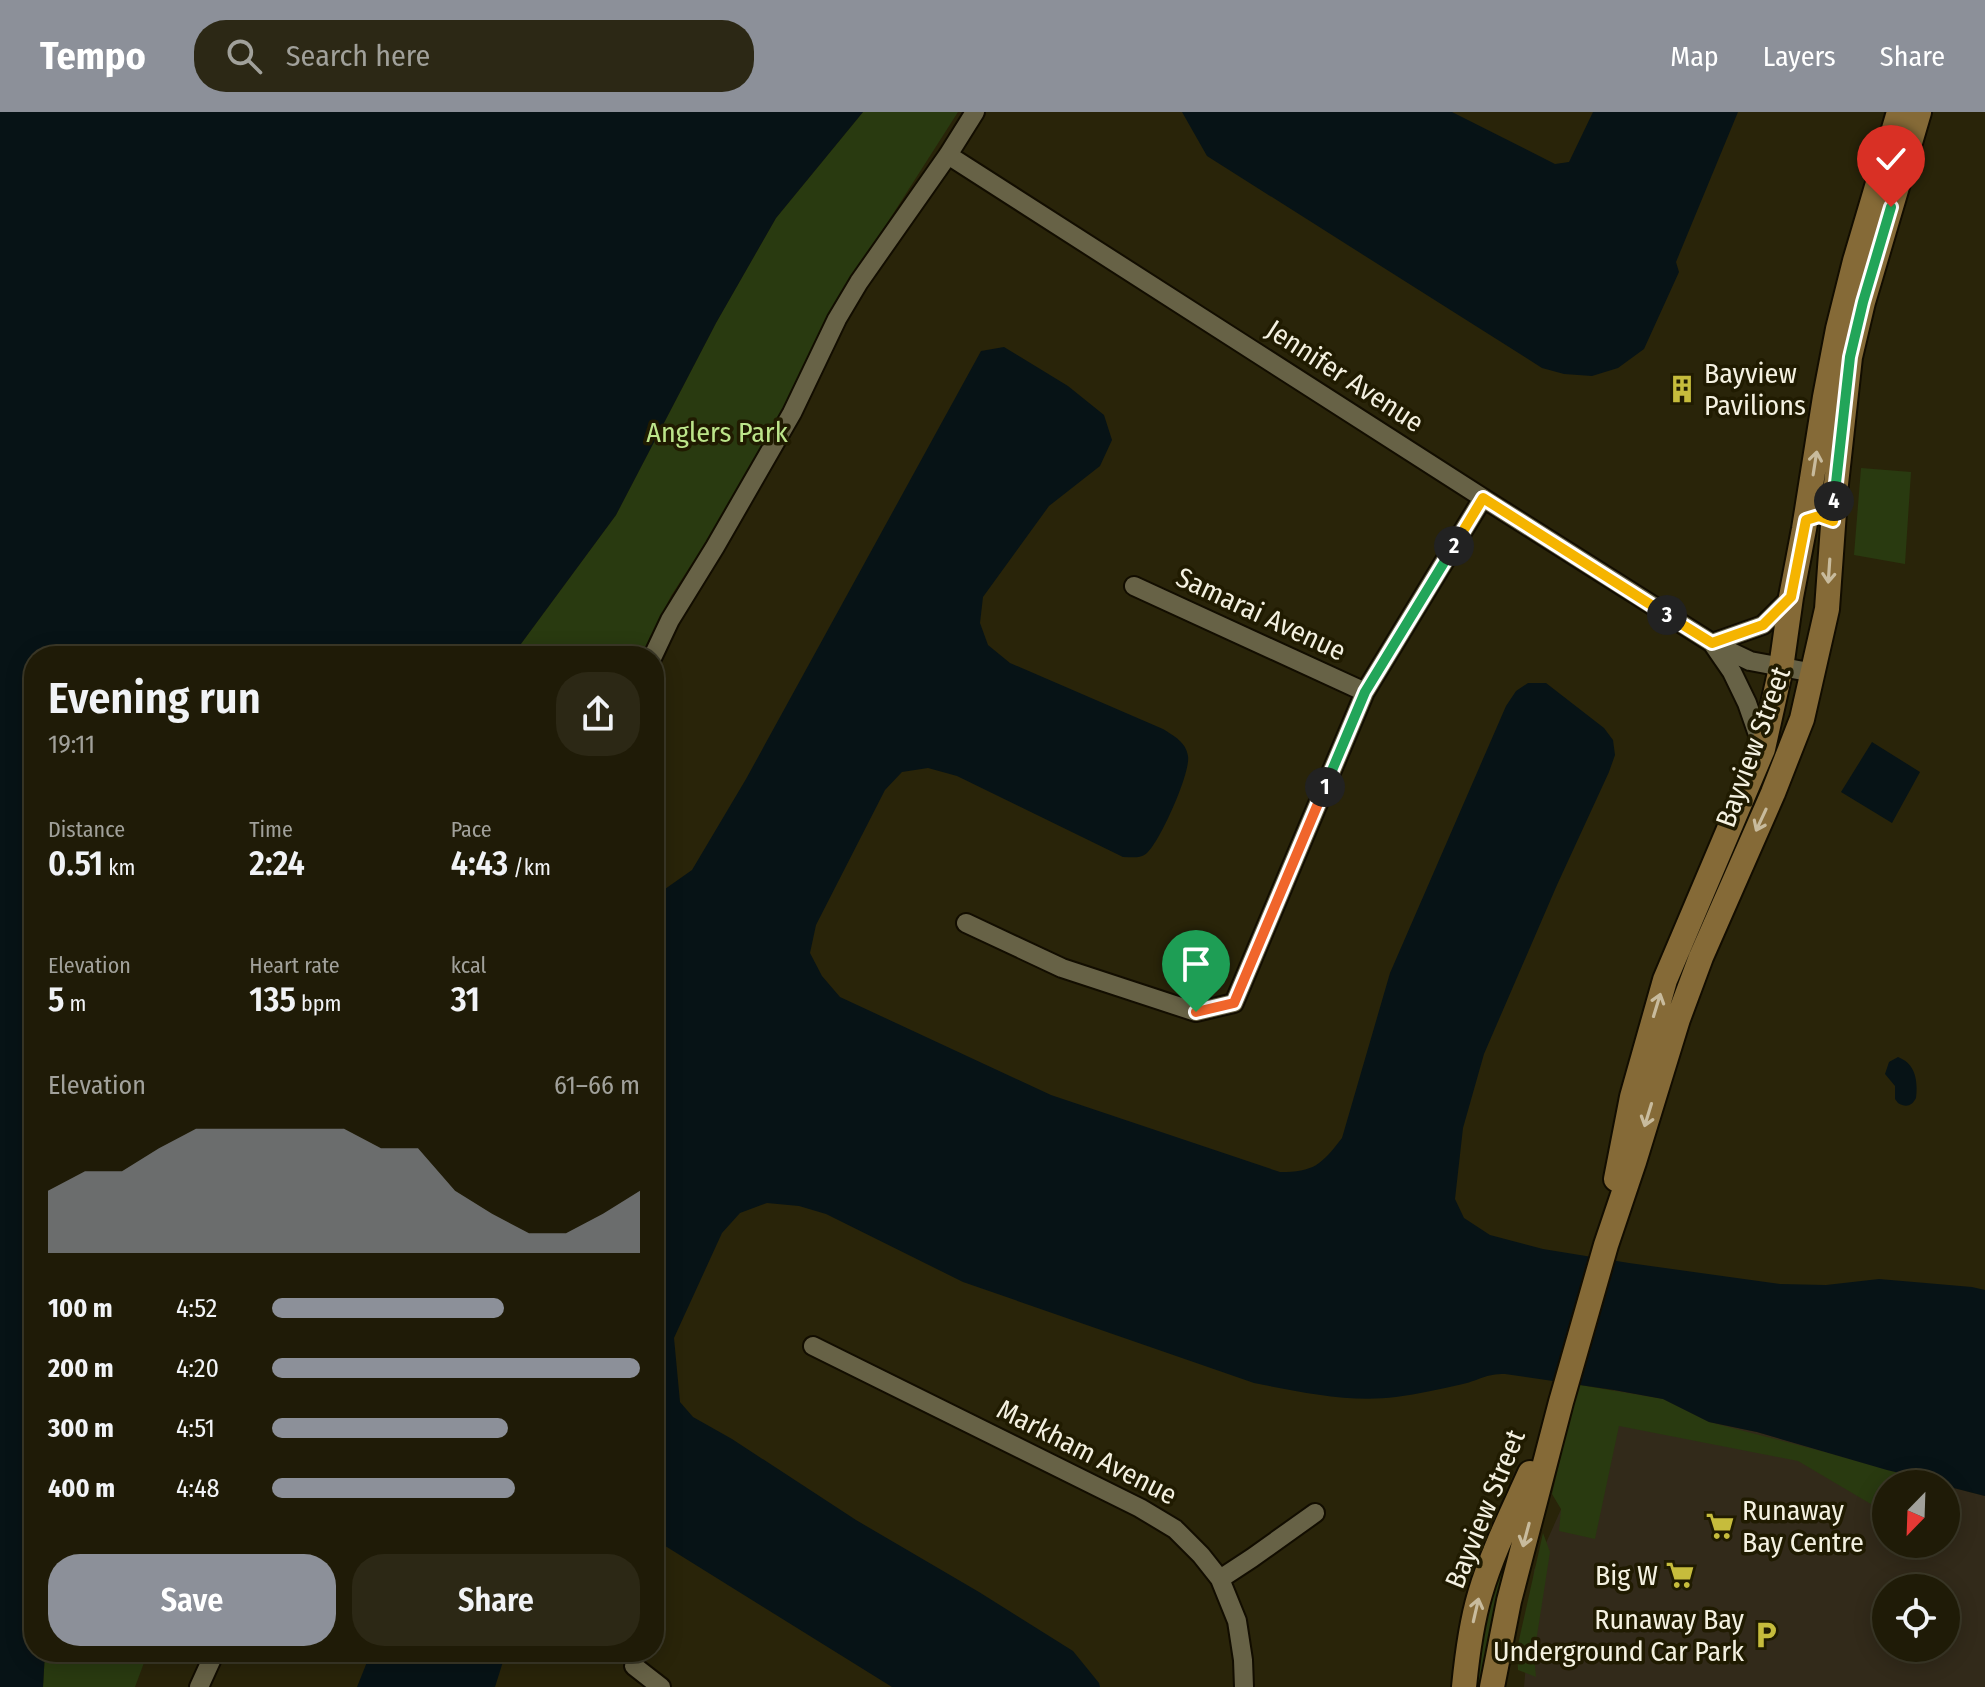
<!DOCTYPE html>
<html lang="en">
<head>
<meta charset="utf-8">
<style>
	body { margin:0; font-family:"Fira Sans Condensed",sans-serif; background:#2c2815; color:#f1f3f6; height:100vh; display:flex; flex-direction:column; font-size:30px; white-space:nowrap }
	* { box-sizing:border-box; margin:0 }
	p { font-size:26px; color:#a1a19b }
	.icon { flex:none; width:44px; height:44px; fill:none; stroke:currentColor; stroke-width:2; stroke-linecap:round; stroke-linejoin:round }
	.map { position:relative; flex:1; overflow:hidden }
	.sheet { position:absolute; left:24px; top:534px; width:640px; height:1016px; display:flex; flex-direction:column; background:#1f1b07; border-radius:32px; box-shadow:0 4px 20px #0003,0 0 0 2px #3c3928 }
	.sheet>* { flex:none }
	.needle { width:52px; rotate:203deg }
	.fabs { position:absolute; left:1872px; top:1358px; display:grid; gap:16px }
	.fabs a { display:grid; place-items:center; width:88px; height:88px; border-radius:50%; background:#1f1b07; box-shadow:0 4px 20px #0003,0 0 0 2px #3c3928; font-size:40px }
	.pin { position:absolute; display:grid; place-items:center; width:68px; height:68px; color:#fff; margin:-82px -34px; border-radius:50% 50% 50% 0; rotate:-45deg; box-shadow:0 0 8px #0007 }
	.pin .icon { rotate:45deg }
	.km { position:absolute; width:40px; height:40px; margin:-20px; border-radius:50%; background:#222; color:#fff; font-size:22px; line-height:40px; text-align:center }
	.round { display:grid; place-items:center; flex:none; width:84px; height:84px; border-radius:32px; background:#2c2815 }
	.head { display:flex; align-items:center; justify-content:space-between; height:136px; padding:0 24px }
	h1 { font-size:44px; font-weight:600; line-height:60px }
	.metrics { display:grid; grid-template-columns:repeat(3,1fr); gap:12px; height:136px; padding:8px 24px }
	.metrics div { display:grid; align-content:center }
	.metrics b { font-size:34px; font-weight:600 }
	.metrics small { font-size:22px; font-weight:400 }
	.metrics p { font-size:22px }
	.chart { height:224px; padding:16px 24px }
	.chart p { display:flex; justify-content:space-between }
	.chart svg { width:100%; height:144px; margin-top:8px; fill:#8c9099; opacity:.7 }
	.primary-button { display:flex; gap:16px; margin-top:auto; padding:16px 24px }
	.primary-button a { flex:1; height:92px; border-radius:32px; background:#8c9099; color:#fff; font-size:32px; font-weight:600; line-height:92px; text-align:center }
	.primary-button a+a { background:#2c2815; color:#f1f3f6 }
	ul { padding:0 24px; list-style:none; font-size:26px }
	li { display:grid; grid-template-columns:128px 96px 1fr; align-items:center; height:60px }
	li i { height:20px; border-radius:10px; background:#8c9099 }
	header { display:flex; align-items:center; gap:48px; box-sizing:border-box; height:112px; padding:0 40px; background:#8c9099; color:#fff }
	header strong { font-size:38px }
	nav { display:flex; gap:44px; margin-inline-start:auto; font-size:28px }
	.search { width:560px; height:72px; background:#2c2815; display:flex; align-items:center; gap:20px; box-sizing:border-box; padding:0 28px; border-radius:32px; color:#a1a19b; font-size:30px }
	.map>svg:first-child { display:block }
</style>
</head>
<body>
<header>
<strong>Tempo</strong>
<div class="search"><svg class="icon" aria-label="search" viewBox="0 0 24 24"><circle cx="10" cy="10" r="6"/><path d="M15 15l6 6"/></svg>Search here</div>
<nav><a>Map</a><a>Layers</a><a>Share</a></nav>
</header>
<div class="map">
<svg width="1985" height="1575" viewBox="0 0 1985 1575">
	<rect width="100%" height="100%" fill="#292409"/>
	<path fill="#322a1a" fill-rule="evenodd" d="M1614,1278L1663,1287L1709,1310L1757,1320L1940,1372H1886V1432H1946V1374L1985,1384V1575H1524L1534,1458ZM1886,1476H1946V1536H1886Z"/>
	<path fill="#293a10" d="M863,0H958L840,185L761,345L671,484L641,544H512L616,403L716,211L776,106Z
		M1861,356L1911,360L1905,452L1854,443Z
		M1580,1273L1663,1287L1709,1310L1825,1340L1937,1372H1886V1401L1798,1349L1619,1314L1595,1427L1559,1419L1561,1397L1552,1382L1569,1309Z
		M1553,1320L1482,1575H1472L1484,1495Z
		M1543,1421L1550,1440L1534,1543L1536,1565L1518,1558L1517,1537Z
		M45,1540H148L135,1575H43Z"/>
	<path fill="#071316" d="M0,0H863L776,106L716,211L616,403L512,544H34V1540H45L43,1575H0Z
		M1182,0H1452L1555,52L1569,50L1593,0H1738L1676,150L1679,160L1644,237L1618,256L1592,264L1564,262L1542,256L1207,44Z
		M1004,235L1068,274L1104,303L1112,328L1100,354L1049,394L983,485L980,511L988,533L1010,551L1163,617C1174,624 1186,630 1188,644C1191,660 1160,730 1147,741C1140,747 1132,745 1123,745L957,664L928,656L902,660L885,678L816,813L810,841L822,864L840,885L1051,983L1280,1060C1314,1060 1321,1053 1342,1026L1390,861L1506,594L1516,579L1528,571H1546L1604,616L1613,628L1615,643L1609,660L1557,773L1484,942L1463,1016L1455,1087L1464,1106L1490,1123L1543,1137L1629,1151L1780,1172L1826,1173L1879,1167L1972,1175L1985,1178V1384L1946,1374V1372L1887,1358L1757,1320L1709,1310L1663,1287L1614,1278L1505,1262C1485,1262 1480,1268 1463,1272C1441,1277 1418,1282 1396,1285C1350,1291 1299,1280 1254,1271L963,1170L826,1102L799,1094L767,1091L740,1101L722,1121L674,1226L680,1290L693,1305L732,1327L856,1408L979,1480L1073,1539L1099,1571L1100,1575H892L654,1427V778L665,777L692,758L746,667L981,239Z
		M1872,630L1920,660L1892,711L1841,680Z
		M1898,945C1916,952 1918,969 1916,986C1912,994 1906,996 1898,991L1895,987V974L1885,962L1889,950Z
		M371,1540H506L495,1575H357Z"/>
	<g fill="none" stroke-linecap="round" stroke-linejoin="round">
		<defs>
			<path id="street" d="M948,43L1483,386L1712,531L1750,549L1814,561
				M1134,474L1365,580
				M653,544L670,508L715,435L792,301L837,207L859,170L948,43L975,0
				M1763,637L1747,591L1732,560L1712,531L1763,513L1791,485
				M966,811L1062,856L1196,900L1234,891L1365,580L1483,386
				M813,1234L1140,1396L1175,1417L1201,1443L1220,1467L1237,1509L1243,1548L1244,1575
				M1220,1467L1252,1446L1315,1401
				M634,1554L661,1575
				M199,1575L215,1540"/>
			<path id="secondary" d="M1616,1067L1632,985L1665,868L1763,637L1781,556L1791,485L1804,417L1825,285L1838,217L1855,149L1899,0
				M1464,1575C1467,1544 1471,1512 1480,1482C1492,1441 1512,1401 1530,1361
				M1492,1575L1509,1489L1561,1290L1606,1133L1634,1050L1678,907L1701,845L1773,681L1802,607L1827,497L1836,372L1850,245L1863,190L1919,0"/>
		</defs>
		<use href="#street" stroke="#120d00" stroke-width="22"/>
		<use href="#secondary" stroke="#120d00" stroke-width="28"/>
		<use href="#street" stroke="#676246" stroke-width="18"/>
		<use href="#secondary" stroke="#856a37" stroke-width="24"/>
	</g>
	<defs><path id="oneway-shaft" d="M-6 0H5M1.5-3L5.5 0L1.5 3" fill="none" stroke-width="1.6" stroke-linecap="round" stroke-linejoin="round" transform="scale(2)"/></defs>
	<g stroke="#c8bb9d">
		<use href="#oneway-shaft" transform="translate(1815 351) rotate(-81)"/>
		<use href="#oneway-shaft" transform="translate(1829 459) rotate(94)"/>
		<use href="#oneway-shaft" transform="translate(1761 708) rotate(115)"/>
		<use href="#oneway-shaft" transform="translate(1657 893) rotate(-73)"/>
		<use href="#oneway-shaft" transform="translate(1648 1003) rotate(107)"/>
		<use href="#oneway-shaft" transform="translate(1526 1423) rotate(105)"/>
		<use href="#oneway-shaft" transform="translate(1476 1498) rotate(-77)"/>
	</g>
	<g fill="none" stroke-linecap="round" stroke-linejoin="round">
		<defs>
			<path id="split-1" d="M1196,900L1234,891L1325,675"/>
			<path id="split-2" d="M1325,675L1365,580L1454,434"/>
			<path id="split-3" d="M1454,434L1483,386L1667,503"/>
			<path id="split-4" d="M1667,503L1712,531L1763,513L1791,485L1806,408L1819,404L1833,409L1834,389"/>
			<path id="split-5" d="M1834,389L1850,245L1863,190L1891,95"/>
		</defs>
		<use href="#split-1" stroke="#fff" stroke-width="16"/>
		<use href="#split-2" stroke="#fff" stroke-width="16"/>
		<use href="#split-3" stroke="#fff" stroke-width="16"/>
		<use href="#split-4" stroke="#fff" stroke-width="16"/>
		<use href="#split-5" stroke="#fff" stroke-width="16"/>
		<use href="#split-1" stroke="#f0652b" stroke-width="10"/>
		<use href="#split-2" stroke="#22a559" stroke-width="10"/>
		<use href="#split-3" stroke="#f5b400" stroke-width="10"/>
		<use href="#split-4" stroke="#f5b400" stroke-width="10"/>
		<use href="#split-5" stroke="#22a559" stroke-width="10"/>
	</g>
	<defs>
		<symbol id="building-bare" viewBox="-9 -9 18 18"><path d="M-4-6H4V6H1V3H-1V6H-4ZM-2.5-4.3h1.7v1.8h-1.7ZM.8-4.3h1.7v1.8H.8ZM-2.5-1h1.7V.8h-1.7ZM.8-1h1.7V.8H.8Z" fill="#c6bc3c" stroke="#201b01" stroke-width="2.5" paint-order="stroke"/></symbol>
		<symbol id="supermarket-bare" viewBox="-9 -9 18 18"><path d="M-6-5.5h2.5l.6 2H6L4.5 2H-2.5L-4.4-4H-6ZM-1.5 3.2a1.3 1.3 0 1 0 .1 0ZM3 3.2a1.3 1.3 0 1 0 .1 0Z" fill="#c6bc3c" stroke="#201b01" stroke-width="2.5" paint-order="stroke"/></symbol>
		<symbol id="parking-bare" viewBox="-9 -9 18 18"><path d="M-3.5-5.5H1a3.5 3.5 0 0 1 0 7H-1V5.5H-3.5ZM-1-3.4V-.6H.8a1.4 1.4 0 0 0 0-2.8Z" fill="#c6bc3c" stroke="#201b01" stroke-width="2.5" paint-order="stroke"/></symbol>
	</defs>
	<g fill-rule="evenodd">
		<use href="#building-bare" x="1662" y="257" width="40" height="40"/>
		<use href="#supermarket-bare" x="1700" y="1394" width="40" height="40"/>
		<use href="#supermarket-bare" x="1660" y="1443" width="40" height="40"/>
		<use href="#parking-bare" x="1746" y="1503" width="40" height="40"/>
	</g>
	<g text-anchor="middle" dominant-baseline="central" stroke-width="7" stroke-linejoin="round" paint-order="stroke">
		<g font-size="28" fill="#f4f1e1" stroke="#201b01" text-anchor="start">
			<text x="1704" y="261">Bayview<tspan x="1704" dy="32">Pavilions</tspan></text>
			<text x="1742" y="1398">Runaway<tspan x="1742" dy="32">Bay Centre</tspan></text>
			<text x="1658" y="1463" text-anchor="end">Big W</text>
			<text x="1744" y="1507" text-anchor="end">Runaway Bay<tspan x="1744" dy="32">Underground Car Park</tspan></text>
		</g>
		<g font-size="28" fill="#f4f1e1" stroke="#201b01">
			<text transform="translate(1345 264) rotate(33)">Jennifer Avenue</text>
			<text transform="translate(1261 502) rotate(25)">Samarai Avenue</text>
			<text transform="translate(1753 635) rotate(-70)">Bayview Street</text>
			<text transform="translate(1087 1340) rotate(27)">Markham Avenue</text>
			<text transform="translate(1485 1397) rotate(-68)">Bayview Street</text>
		</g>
		<g font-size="28" fill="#bce58a" stroke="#201b01">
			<text x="717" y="320">Anglers Park</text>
		</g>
	</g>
</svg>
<div class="fabs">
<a><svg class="needle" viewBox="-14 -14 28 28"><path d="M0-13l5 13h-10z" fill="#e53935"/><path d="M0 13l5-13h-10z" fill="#a1a19b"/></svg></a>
<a><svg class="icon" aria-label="locate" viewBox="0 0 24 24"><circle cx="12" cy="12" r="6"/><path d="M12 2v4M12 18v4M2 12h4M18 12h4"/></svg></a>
</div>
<div class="pin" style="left:1196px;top:900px;background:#1e9e55"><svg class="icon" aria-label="arrive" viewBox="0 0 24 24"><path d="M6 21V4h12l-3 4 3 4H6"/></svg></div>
<div class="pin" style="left:1891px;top:95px;background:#d93025"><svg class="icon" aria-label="check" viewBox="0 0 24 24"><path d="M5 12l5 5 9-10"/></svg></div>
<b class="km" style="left:1325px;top:675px">1</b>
<b class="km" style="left:1454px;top:434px">2</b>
<b class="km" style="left:1667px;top:503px">3</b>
<b class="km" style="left:1834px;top:389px">4</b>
<section class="sheet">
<div class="head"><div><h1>Evening run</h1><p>19:11</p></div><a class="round"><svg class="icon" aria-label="share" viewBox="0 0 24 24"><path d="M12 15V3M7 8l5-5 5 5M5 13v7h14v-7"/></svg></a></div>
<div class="metrics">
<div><p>Distance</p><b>0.51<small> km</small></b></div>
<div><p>Time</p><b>2:24</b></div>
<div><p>Pace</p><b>4:43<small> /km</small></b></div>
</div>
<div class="metrics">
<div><p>Elevation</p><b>5<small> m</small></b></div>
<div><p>Heart rate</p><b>135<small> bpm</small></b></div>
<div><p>kcal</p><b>31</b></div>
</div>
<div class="chart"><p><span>Elevation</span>61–66 m</p>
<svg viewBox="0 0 160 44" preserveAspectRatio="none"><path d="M0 44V25L10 19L20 19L30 12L40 6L50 6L60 6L70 6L80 6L90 12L100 12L110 25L120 32L130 38L140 38L150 32L160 25V44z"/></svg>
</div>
<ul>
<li><b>100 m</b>4:52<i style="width:63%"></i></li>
<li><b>200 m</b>4:20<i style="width:100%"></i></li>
<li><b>300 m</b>4:51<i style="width:64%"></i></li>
<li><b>400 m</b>4:48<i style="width:66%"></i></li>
</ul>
<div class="primary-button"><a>Save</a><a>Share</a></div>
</section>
</div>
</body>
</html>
